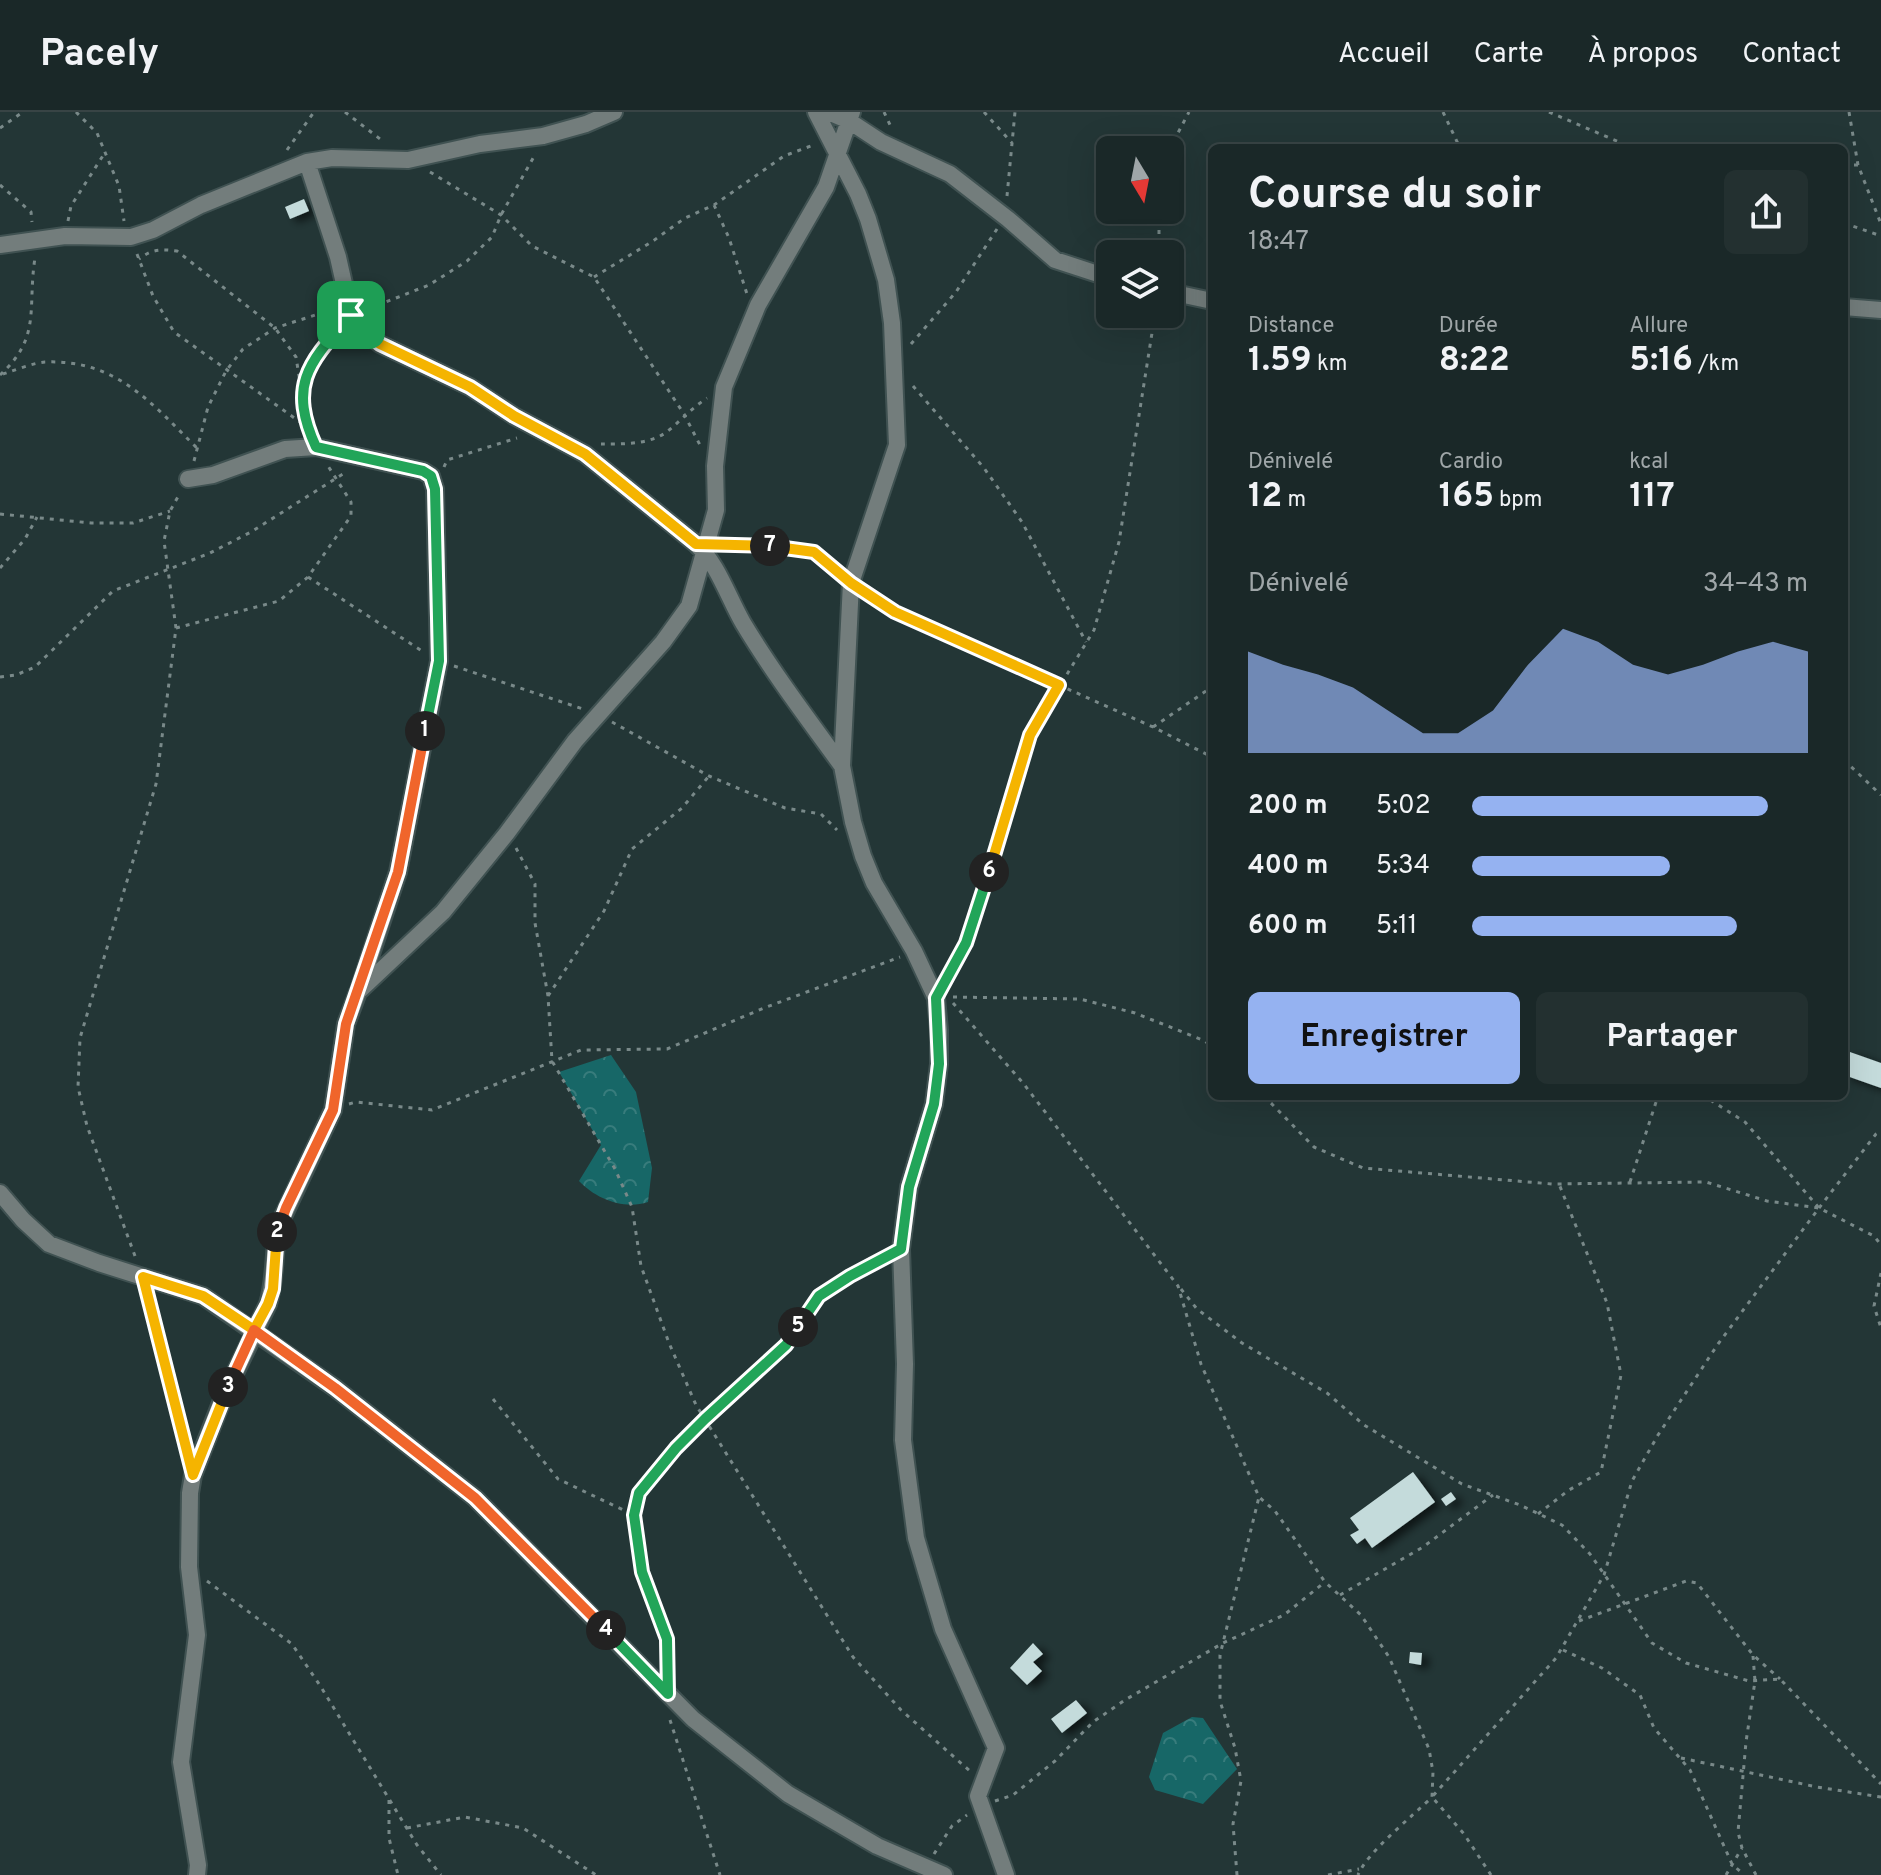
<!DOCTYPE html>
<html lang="fr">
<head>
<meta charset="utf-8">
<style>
	body { margin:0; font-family:Overpass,sans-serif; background:#233030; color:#f1f3f6; height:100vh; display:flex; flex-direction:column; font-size:30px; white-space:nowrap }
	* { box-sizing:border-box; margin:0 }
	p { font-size:26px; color:#9fa6a8 }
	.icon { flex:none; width:44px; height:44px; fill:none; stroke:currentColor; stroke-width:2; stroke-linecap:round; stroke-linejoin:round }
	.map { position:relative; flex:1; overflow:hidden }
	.details { position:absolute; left:1208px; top:32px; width:640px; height:956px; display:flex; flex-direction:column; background:#1a2828; border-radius:12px; box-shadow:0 8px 32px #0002,0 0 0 2px #384445 }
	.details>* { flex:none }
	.needle { width:52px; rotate:170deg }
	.fabs { position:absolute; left:1096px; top:24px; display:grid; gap:16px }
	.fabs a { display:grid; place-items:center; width:88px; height:88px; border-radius:12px; background:#1a2828; box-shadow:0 8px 32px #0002,0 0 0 2px #384445; font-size:40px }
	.pin { position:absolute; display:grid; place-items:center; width:68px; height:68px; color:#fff; margin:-34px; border-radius:16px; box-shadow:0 4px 12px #0006 }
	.km { position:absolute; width:40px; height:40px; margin:-20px; border-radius:50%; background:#222; color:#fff; font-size:22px; line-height:40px; text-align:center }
	.round { display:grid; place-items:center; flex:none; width:84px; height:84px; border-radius:12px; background:#233030 }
	.head { display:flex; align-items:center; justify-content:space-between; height:136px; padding:0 40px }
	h1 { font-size:44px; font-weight:700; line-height:60px }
	.figures { display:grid; grid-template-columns:repeat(3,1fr); gap:12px; height:136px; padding:8px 40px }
	.figures div { display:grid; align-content:center }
	.figures b { font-size:34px; font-weight:700 }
	.figures small { font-size:22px; font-weight:400 }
	.figures p { font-size:22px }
	.chart { height:224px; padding:16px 40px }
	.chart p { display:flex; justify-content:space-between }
	.chart svg { width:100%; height:144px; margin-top:8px; fill:#95b2f1; opacity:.7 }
	.cta { display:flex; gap:16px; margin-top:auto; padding:16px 40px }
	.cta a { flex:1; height:92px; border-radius:12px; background:#95b2f1; color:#111; font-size:32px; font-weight:700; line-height:92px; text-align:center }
	.cta a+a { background:#233030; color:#f1f3f6 }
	ul { padding:0 40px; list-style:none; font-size:26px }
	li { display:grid; grid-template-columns:128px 96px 1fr; align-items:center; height:60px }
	li i { height:20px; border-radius:10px; background:#95b2f1 }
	header { display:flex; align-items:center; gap:48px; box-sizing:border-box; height:112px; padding:0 40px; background:#1a2828; border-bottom:2px solid #384445 }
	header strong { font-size:38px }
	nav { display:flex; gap:44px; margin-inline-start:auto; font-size:28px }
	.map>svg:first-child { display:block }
</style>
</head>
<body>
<header>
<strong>Pacely</strong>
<nav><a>Accueil</a><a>Carte</a><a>À propos</a><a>Contact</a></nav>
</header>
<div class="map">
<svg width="1881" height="1763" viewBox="0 0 1881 1763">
	<defs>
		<pattern id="forest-crowns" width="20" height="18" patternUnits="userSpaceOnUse" patternTransform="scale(2)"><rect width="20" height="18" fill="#176767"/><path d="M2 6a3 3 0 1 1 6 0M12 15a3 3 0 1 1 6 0" fill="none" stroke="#387c7c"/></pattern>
		<filter id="shadow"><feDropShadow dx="7" dy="4" stdDeviation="4" flood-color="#0009"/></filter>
	</defs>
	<rect width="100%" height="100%" fill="#233636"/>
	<path fill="url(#forest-crowns)" d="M611,943L636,980L652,1056L648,1090C624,1098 596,1087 579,1069L601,1033L559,960Z
		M1192,1605L1203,1606L1237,1657L1203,1692L1155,1678L1149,1665L1163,1621Z"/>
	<path fill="#c4dbdb" filter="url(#shadow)" d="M304,87L309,99L290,107L285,95Z
		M1850,940L1881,951V976L1844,963Z
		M1413,1360L1435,1390L1372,1436L1365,1426L1357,1432L1350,1423L1359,1418L1350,1406Z
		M1451,1380L1456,1387L1446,1394L1441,1387Z
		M1033,1531L1043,1542L1033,1550L1042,1559L1027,1573L1010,1556Z
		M1410,1540L1422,1541L1421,1553L1409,1551Z
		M1076,1588L1087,1601L1062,1621L1051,1607Z"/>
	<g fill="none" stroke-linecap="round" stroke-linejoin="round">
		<defs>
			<path id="minor" d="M816,0L858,82L868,107L886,168L892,211L897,333L851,471L842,654L853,710L863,744L874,771L914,839L936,886L939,918V952L934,992L909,1075L901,1137L905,1252L903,1328L916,1426L943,1517L996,1636L978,1684L1006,1763
				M828,0L849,9L881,30L950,62L1008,107L1055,148L1110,166
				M307,50L338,145L351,203L355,212L380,232L470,275L514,304L585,342L696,432C718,452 728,485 743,511C773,561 808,607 842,654
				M0,133L65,124L131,125L153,118L201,93L307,50L332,46L408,48L480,32L543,24L586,12L614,0
				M1170,180L1212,189
				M1844,195L1881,198
				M188,367L213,363L285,337L316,335L423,359L431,364L435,377L439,549L398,760L360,875
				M0,1081L23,1108L49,1132L99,1151L203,1184L335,1276L475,1386L693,1607L788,1682L877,1734L944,1763
				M197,1763L198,1753L181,1650L197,1523L189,1455L190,1381L193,1363L223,1286L268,1192C276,1166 273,1139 279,1113L333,998L346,912L358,880L443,800L507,721L575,629L663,530L689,494L716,398L715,354L724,275L758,193L826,75L852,0"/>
		</defs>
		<use href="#minor" stroke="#405252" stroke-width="20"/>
		<path stroke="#798989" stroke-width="3" stroke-dasharray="4 6" stroke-linecap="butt" d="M76,0L97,21L119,74L124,109
			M345,0L384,30
			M884,0L891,15
			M984,0L1012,31
			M1443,0L1460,36
			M1549,0L1633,36
			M1849,0L1858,53L1881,112
			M0,16L23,0
			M287,38L314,0
			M1169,38L1189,0
			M1844,53H1858
			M430,60L501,103L532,134L594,165L684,302L701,335
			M0,73L31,100L32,110
			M1007,84L1015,0
			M714,93L729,126L747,182
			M1159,98V142
			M68,109L71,94L104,42
			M1844,111L1881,124
			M137,142L153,184L174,220L307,315L296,245L275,216L177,139C161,137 152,137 139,147
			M594,165L653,129L685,106L714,93L784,44L816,32
			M368,197L429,173L467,149L492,125L501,103L536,41
			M911,232L956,180L997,117
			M3,262C16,258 32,251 45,250C117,247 152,292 199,338
			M0,263C42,225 27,196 35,146
			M302,273L314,245L339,216
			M913,274L984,356L1022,410L1086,530
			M601,332C622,332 650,333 668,319C681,308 692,296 707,286
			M194,349L208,295L226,259L243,237L275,216L334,197
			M444,355L447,348L517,326
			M0,402L91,411H133L170,399
			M724,433L787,434L814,440L837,459
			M0,456L25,427L37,405
			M308,465L422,539
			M869,483L895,500L1153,615L1212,645
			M176,516L279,489L308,465L351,404V390L328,354
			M454,554L583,597
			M0,565L16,563L35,555L113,479L210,441L251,420L346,360
			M612,610L709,664L785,696L821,702L837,718
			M1153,615L1212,575
			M1844,648L1881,683
			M516,736L535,772V811L548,884L552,949L615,1057L632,1095L641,1154L669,1231L696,1293L853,1545L901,1598L971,1660
			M946,867L966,831L977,801L1030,623L1094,518L1119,430L1155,202
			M548,884L604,799L632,737L682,696L709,664
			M953,885L1080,887L1135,901L1205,929L1212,935
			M953,891L1023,971L1178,1174L1201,1252L1259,1385L1275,1399L1325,1470L1361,1503L1389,1545L1429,1637L1433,1660L1432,1685C1413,1704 1367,1740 1358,1763
			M1264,984L1314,1035L1363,1056L1552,1072L1706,1070L1767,1089L1819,1096L1874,1124L1881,1133
			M349,992L356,990L432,998L581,938L667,937L764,896L900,845
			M1630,1070L1658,984
			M1819,1096L1876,1022L1881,1019
			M135,1144L87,1014L78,975L80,926L156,672L176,516L164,429L170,399L180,381
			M1881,1161L1874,1194L1881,1216
			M1181,1177L1197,1197L1242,1231L1327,1281L1364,1313L1462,1372L1520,1393L1562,1413L1590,1442L1652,1531L1686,1551L1749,1569L1780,1567L1881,1672
			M148,1185L186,1337
			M493,1287L558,1367L634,1403
			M1538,1402L1569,1378L1601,1360L1621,1263L1607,1191L1559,1072
			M207,1469L292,1532L321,1575L417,1733L441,1763
			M1340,1483L1423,1435L1493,1383
			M1579,1509L1686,1469L1697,1471L1753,1543L1780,1567
			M1563,1538L1602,1556L1640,1583L1654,1616L1690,1658L1732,1752L1744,1763
			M1753,1544L1755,1569L1746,1630L1738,1720L1742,1736L1756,1763
			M668,1557L667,1527L642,1460L634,1403L639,1381L676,1336L705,1307L786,1233L819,1184L884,1146
			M670,1608L720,1763
			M1681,1646L1817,1675L1881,1685
			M389,1688V1726L398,1763
			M995,1689L1013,1683L1055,1649L1093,1610L1125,1588L1223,1531L1284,1503L1325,1470
			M407,1716L465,1705L523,1716L596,1763
			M934,1742L952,1714L967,1703
			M1237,1763L1233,1712L1241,1669L1235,1636L1220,1589V1543L1259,1385
			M1328,1763L1359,1757
			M1491,1763L1464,1722L1432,1685L1556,1546L1604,1463L1632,1369L1658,1323L1718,1232L1819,1096L1745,1010L1704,984
			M1726,1763L1742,1736"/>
		<use href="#minor" stroke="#737d7c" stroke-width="16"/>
	</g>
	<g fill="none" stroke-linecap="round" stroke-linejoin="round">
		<defs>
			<path id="split-1" d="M351,203C310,250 287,271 316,335L423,359L431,364L435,377L439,549L425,619"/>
			<path id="split-2" d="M277,1120L286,1096L333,998L346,912L398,760L425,619"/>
			<path id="split-3" d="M228,1275L193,1363L143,1165L203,1184L254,1218L268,1192L273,1177L277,1120"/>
			<path id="split-4" d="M228,1275L254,1218L335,1276L475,1386L606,1518"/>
			<path id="split-5" d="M606,1518L668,1582L667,1527L642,1460L634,1403L639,1381L676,1336L705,1307L786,1233L798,1215"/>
			<path id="split-6" d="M798,1215L819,1184L850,1164L901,1137L909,1075L934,992L939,952L936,886L966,831L989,760"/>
			<path id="split-7" d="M770,434L814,440L851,471L895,500L1059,573L1030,623L989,760"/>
			<path id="split-8" d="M351,203L355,212L380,232L470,275L514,304L585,342L696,432L770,434"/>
		</defs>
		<use href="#split-1" stroke="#fff" stroke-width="16"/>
		<use href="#split-2" stroke="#fff" stroke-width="16"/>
		<use href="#split-3" stroke="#fff" stroke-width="16"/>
		<use href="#split-4" stroke="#fff" stroke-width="16"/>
		<use href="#split-5" stroke="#fff" stroke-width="16"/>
		<use href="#split-6" stroke="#fff" stroke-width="16"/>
		<use href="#split-7" stroke="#fff" stroke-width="16"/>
		<use href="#split-8" stroke="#fff" stroke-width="16"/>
		<use href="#split-1" stroke="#22a559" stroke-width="10"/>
		<use href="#split-2" stroke="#f0652b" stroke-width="10"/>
		<use href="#split-3" stroke="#f5b400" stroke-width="10"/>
		<use href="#split-4" stroke="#f0652b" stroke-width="10"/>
		<use href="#split-5" stroke="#22a559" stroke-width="10"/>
		<use href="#split-6" stroke="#22a559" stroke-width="10"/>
		<use href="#split-7" stroke="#f5b400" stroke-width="10"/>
		<use href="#split-8" stroke="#f5b400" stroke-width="10"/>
	</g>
</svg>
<div class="fabs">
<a><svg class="needle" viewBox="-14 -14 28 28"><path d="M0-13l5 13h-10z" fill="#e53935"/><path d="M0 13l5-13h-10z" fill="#9fa6a8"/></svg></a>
<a><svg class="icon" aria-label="layers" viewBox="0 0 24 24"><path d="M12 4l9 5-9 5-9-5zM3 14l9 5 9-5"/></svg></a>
</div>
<div class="pin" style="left:351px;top:203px;background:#1e9e55"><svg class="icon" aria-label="arrive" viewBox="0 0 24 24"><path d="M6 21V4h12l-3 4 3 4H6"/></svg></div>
<b class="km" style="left:425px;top:619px">1</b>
<b class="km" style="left:277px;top:1120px">2</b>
<b class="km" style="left:228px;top:1275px">3</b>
<b class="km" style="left:606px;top:1518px">4</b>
<b class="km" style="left:798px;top:1215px">5</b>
<b class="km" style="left:989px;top:760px">6</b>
<b class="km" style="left:770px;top:434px">7</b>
<section class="details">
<div class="head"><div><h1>Course du soir</h1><p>18:47</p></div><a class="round"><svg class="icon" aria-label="share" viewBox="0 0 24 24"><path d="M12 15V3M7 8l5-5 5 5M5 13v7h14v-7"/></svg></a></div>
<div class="figures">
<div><p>Distance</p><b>1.59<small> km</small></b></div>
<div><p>Durée</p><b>8:22</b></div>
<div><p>Allure</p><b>5:16<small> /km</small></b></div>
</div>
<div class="figures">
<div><p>Dénivelé</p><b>12<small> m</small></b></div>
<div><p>Cardio</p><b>165<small> bpm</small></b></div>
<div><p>kcal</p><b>117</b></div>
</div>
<div class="chart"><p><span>Dénivelé</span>34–43 m</p>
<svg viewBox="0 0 160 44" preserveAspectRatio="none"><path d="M0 44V13L10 17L20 20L30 24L40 31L50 38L60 38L70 31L80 17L90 6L100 10L110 17L120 20L130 17L140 13L150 10L160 13V44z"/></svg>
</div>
<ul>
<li><b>200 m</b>5:02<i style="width:88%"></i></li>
<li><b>400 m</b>5:34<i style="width:59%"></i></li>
<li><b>600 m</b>5:11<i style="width:79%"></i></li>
</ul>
<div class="cta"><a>Enregistrer</a><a>Partager</a></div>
</section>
</div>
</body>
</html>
